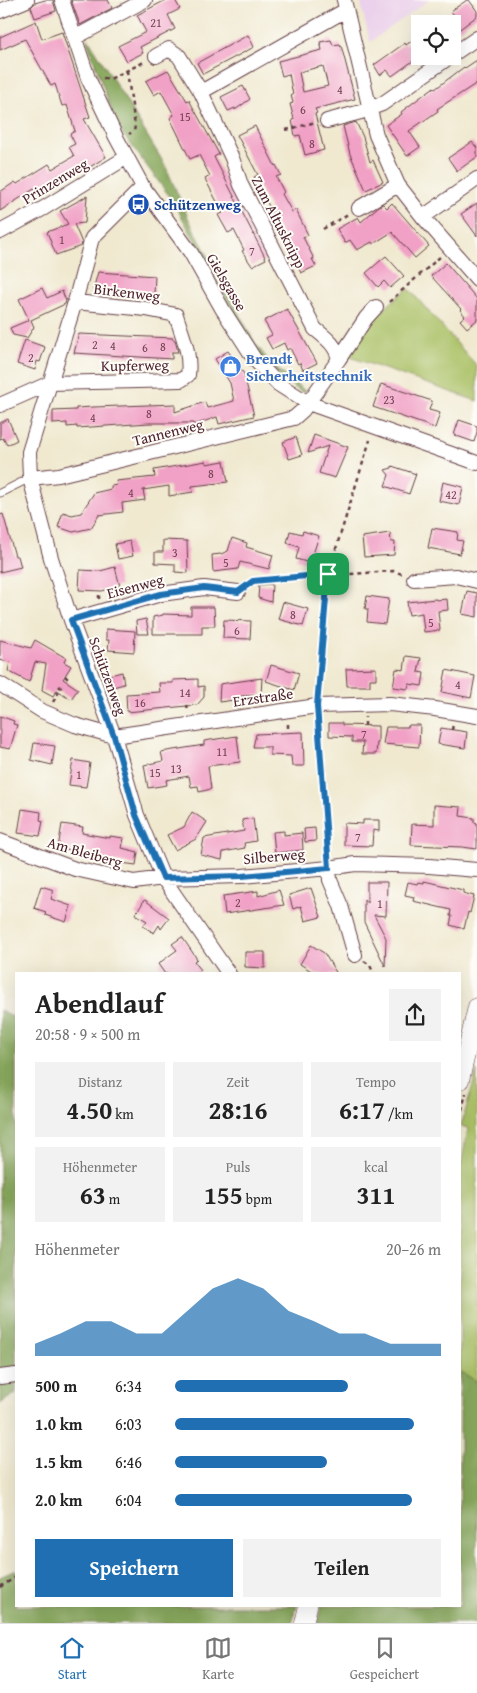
<!DOCTYPE html>
<html lang="de">
<head>
<meta charset="utf-8">
<style>
	body { margin:0; font-family:"Gentium Book Plus",serif; background:#f2f2f2; color:#222; height:100vh; display:flex; flex-direction:column; font-size:19px; white-space:nowrap }
	* { box-sizing:border-box; margin:0 }
	p { font-size:16px; color:#767676 }
	.icon { flex:none; width:28px; height:28px; fill:none; stroke:currentColor; stroke-width:2; stroke-linecap:round; stroke-linejoin:round }
	.map { position:relative; flex:1; overflow:hidden }
	.sheet { position:absolute; left:15px; top:972px; width:446px; height:635px; display:flex; flex-direction:column; background:#fff; border-radius:0px; box-shadow:0 5px 20px #0002 }
	.sheet>* { flex:none }
	.tools { position:absolute; left:411px; top:15px; display:grid; gap:10px }
	.tools a { display:grid; place-items:center; width:50px; height:50px; border-radius:0px; background:#fff; box-shadow:0 5px 20px #0002; font-size:25px }
	.pin { position:absolute; display:grid; place-items:center; width:42px; height:42px; color:#fff; margin:-21px; border-radius:10px; box-shadow:0 2px 8px #0006 }
	.round { display:grid; place-items:center; flex:none; width:52px; height:52px; border-radius:0px; background:#f2f2f2 }
	.overview { display:flex; align-items:center; justify-content:space-between; height:85px; padding:0 20px }
	h1 { font-size:28px; font-weight:700; line-height:38px }
	.stats { display:grid; grid-template-columns:repeat(3,1fr); gap:8px; height:85px; padding:5px 20px }
	.stats div { display:grid; align-content:center; border-radius:0px; background:#f2f2f2; text-align:center }
	.stats b { font-size:25px; font-weight:700 }
	.stats small { font-size:14px; font-weight:400 }
	.stats p { font-size:14px }
	.chart { height:140px; padding:10px 20px }
	.chart p { display:flex; justify-content:space-between }
	.chart svg { width:100%; height:90px; margin-top:5px; fill:#1f6fb2; opacity:.7 }
	.action { display:flex; gap:10px; margin-top:auto; padding:10px 20px }
	.action a { flex:1; height:58px; border-radius:0px; background:#1f6fb2; color:#fff; font-size:20px; font-weight:700; line-height:58px; text-align:center }
	.action a+a { background:#f2f2f2; color:#222 }
	ul { padding:0 20px; list-style:none; font-size:16px }
	li { display:grid; grid-template-columns:80px 60px 1fr; align-items:center; height:38px }
	li i { height:12px; border-radius:6px; background:#1f6fb2 }
	.menu { display:flex; justify-content:space-around; align-items:center; height:70px; border-top:1px solid #e0e0e0; background:#fff; font-size:14px; color:#767676 }
	.menu a { display:grid; justify-items:center; gap:2px }
	.menu .active { color:#1f6fb2 }
	.map>svg:first-child { display:block }
</style>
</head>
<body>
<div class="map">
<svg width="477" height="1623" viewBox="0 0 477 1623">
	<rect width="100%" height="100%" fill="#fdfcf7"/>
	<filter id="ink" filterUnits="userSpaceOnUse"><feTurbulence type="fractalNoise" baseFrequency=".02" numOctaves="2"/><feDisplacementMap in="SourceGraphic" scale="10" xChannelSelector="R" yChannelSelector="G"/><feConvolveMatrix kernelMatrix="1 2 1 2 8 2 1 2 1" color-interpolation-filters="sRGB"/></filter>
	<filter id="wash" filterUnits="userSpaceOnUse"><feTurbulence type="fractalNoise" baseFrequency=".0096" numOctaves="4" result="noise"/><feDisplacementMap in="SourceGraphic" scale="20" xChannelSelector="R" yChannelSelector="G"/><feGaussianBlur stdDeviation="1.12" result="paint"/><feColorMatrix in="noise" values="0 0 0 0 0 0 0 0 0 0 0 0 0 0 0 0 0 1.4 0 .05"/><feComposite in="paint" operator="in"/></filter>
	<g filter="url(#wash)">
		<rect width="100%" height="100%" fill="#f0e9d0"/>
		<path fill="#ebd1eb" d="M360,0H429L370,42Z"/>
		<path fill="#aac166" stroke="#7a7048" d="M408,288L477,366V401L347,356L369,322Z
			M477,1071V1382L460,1371V1172L468,1128L461,1126Z"/>
		<path fill="#87a75b" stroke="#686343" d="M88,38L165,165L190,222L255,343L272,365L305,391L303,393C283,381 268,365 253,347L173,201L117,126L87,41Z
			M0,1010L16,1018V1393L0,1404Z
			M460,1371L477,1382V1623H317L321,1606H460Z
			M16,1570V1606H297L292,1623H0V1577Z"/>
		<g id="blocks">
			<path fill="#f1a1c6" fill-rule="evenodd" d="M45,0H53L56,11L35,18L31,7L35,3Z
				M71,0H108L112,8L80,25Z
				M166,0H175L180,9L168,15L175,29L140,47L143,53L127,61L118,46L146,32L137,15Z
				M467,0H469L477,11V16L460,29L453,20L456,18L451,11Z
				M36,21L42,39L62,32L90,117L84,119L106,157L85,170L81,165L36,192L34,189L0,211V192L15,182L17,184L49,164L52,169L74,156L69,147L75,144L70,134L75,131L67,105L62,106L55,84L51,86L25,39L0,50V37Z
				M248,35L254,47L203,74L197,63Z
				M420,35V56L392,76L387,70L380,75L374,65L405,43L406,45Z
				M331,40L333,45L340,44L342,49L355,99L315,109L317,113L315,114L324,150L305,155L300,135L295,136L292,120L294,119L290,104L293,103L291,95H293L289,74L282,76L278,61L322,50L320,42ZM323,66L328,86L303,92L299,72Z
				M477,60V83L437,109L438,111L409,131L420,147L407,156L386,125L402,114L401,112L418,99L434,87L435,89L464,67L465,68Z
				M168,70L187,101L189,100L219,154L214,157L266,259L252,266L242,251L244,250L234,230L228,233L218,215L223,213L205,179L210,176L199,155L190,159L170,118L174,115L161,91L154,95L146,81Z
				M243,86L250,99L235,110V108L228,111L221,97Z
				M356,122L363,137L370,162L373,160L383,182L366,190L350,154L343,126Z
				M255,126L275,166L276,165L281,175L276,177L284,192L282,194L292,212L296,210L308,235L303,237L314,259H312L316,266L301,273L270,213L272,212L254,177L258,175L237,135Z
				M472,142L477,148V157L457,171L448,158Z
				M87,196L85,223L74,224L82,243L81,246L56,255L47,232L68,224L60,211Z
				M392,203L429,246L415,258L392,232L373,244L372,242L357,250L350,240L345,243L337,229L358,217L361,222L379,206L383,204L387,208Z
				M477,203V236L461,214Z
				M386,256L404,276L390,288L384,281L378,287L366,273Z
				M446,263L477,299V320L467,328L460,320L465,316L460,310L461,309L431,276Z
				M98,272L155,276L154,294L93,290Z
				M42,288L47,298L62,291L66,301L65,304L31,320L34,327L27,338L13,335L10,328L29,320L19,299Z
				M287,309L317,363L303,370L300,363L298,364L290,348L287,350L284,343L272,349L266,338L272,335L264,321Z
				M79,334L173,338V340H175L178,352H172V359L74,353Z
				M25,340L45,347L40,362L37,361L35,370L17,364Z
				M228,351L244,374L254,416L219,424L217,417L194,425L193,423H149L77,428V426L67,427V423L53,424V411L76,410V408L94,407L175,404V412L205,402L207,408L234,401L230,383L215,359Z
				M381,384L432,401L429,410L440,413L435,428L373,407Z
				M8,419L17,440L7,445L3,438L0,439V423Z
				M459,420L477,426V432L474,442L454,435Z
				M314,435L348,447L335,478L319,473L328,446L308,453Z
				M296,437L302,455L289,459L283,442Z
				M206,461V464L224,461L228,482L192,486L193,492L169,496V486L143,490L145,500L122,503L123,512L99,515L91,528L73,532L58,527L63,512L72,515L81,513L94,493L111,489V486L117,485L116,481L155,477L154,470Z
				M392,466L416,474L409,494L385,486L389,475L385,470L392,468Z
				M443,482L463,487L459,505L439,501Z
				M3,514L15,556H18L21,567L0,572V515Z
				M432,528L458,532L457,540L463,541L460,554L428,548Z
				M290,531L302,534L303,531L319,536L310,563L296,559L299,547L287,543Z
				M390,533L391,542H395L394,555L364,557L362,537Z
				M232,538L247,543L246,547L273,555L269,569L240,562L238,569L213,572L212,555L221,554L228,551Z
				M163,540L187,541L188,573L175,572V564L155,563V552H163Z
				M130,541L133,556L118,559L115,544Z
				M115,567L120,586L102,591L79,590L80,570L100,571Z
				M272,584L271,602L258,598L259,585Z
				M467,591L477,593V617L462,614Z
				M367,596L389,599L385,624L367,622L368,609H365Z
				M436,599V600L447,599L448,610L438,611L440,630L424,632L422,613L409,615L407,602Z
				M283,602L308,609L303,626L278,619Z
				M191,607H214L215,626H202V634H153V617L163,615V614L191,615Z
				M146,619L149,634H137L136,621Z
				M224,620L251,621L250,639L223,638Z
				M106,629L135,631L134,652L108,650L109,640H106Z
				M0,640L31,648L35,640L66,658L64,662L71,666L63,679L78,689L71,699L57,690L53,696L42,690L46,664L35,662L29,682L8,671L10,662L0,660Z
				M406,656L421,658L418,672L424,673L422,686L409,684L408,689L393,687L396,669L404,670Z
				M271,665L299,673L294,690L266,681Z
				M376,668V679H370V686H347L346,669Z
				M446,670L475,676L471,698L442,692Z
				M122,672L124,684L113,687L110,675Z
				M262,678L261,695L241,696L242,699L219,702L220,684Z
				M198,679V687L204,686V697L197,705L127,712L126,694L160,692L159,683H173V680Z
				M0,716L14,721L13,724L17,725L10,749L0,747Z
				M329,723H342V725L378,726V743H377L376,754H362L363,742H352V737L329,736Z
				M409,725H420L419,747L383,744L386,727H408Z
				M441,728L467,732L465,748L438,744Z
				M303,732L304,766H292L291,756L270,755V747H253L256,734Z
				M237,736L240,762L208,766L211,789L199,792L198,786L191,787L189,776L166,780L167,785L148,788L144,765L163,761L161,752L204,745V741Z
				M34,743L55,746L52,765L31,760Z
				M73,760L90,763L86,787L69,785Z
				M434,805L461,807L460,816L474,818V822L477,823V849L462,847L411,845L412,824L434,825Z
				M22,809L41,812L40,820L43,821L40,836L18,833Z
				M192,812L207,822L196,839L175,850L167,835L184,827Z
				M253,818L256,841L244,843L245,848L223,852L222,860L201,855L204,838L244,831L242,820Z
				M363,820H379V831L373,830L372,846L344,845V823L363,824Z
				M62,824L83,827L82,833L110,838V836L124,838L122,848L138,852L136,865L92,859L93,853L58,848Z
				M315,828L316,841L305,842L304,829Z
				M284,831V835L302,833L303,850L275,853L273,832Z
				M424,881L463,890V893L474,896L470,913L468,912L464,929L450,925L452,916H450L451,910L413,901L414,897L405,895L408,882L417,884L418,882L424,883Z
				M367,882H387L386,916L374,915L386,938L385,966L364,922V899L367,903Z
				M41,886L54,890L51,899L71,906L66,922L45,915L46,912L34,908Z
				M311,888L321,917L305,921L301,906L293,909L289,895Z
				M279,890L284,905L225,914L223,896L258,891V896Z
				M145,900L169,918L161,929L159,925L154,933L143,926L147,921L135,914L143,903L142,902Z
				M182,937L197,959L194,961L201,970L195,974H165L158,964L177,950L172,944Z
				M311,945L324,953L337,974H316L300,964Z
				M245,952H265V968L245,967Z"/>
		</g>
	</g>
	<g filter="url(#ink)">
		<use href="#blocks" fill-opacity="0" stroke="#633d44" stroke-width="1"/>
		<g fill="none" stroke-linecap="round" stroke-linejoin="round">
			<defs>
				<path id="service" d="M0,493L30,478"/>
				<path id="minor" d="M62,0L88,78L116,137L143,187L191,253L223,310L255,360L278,384L308,403L477,463
					M344,0L376,135L398,185L423,217L477,279
					M0,11L27,0
					M76,37L145,0
					M452,55L477,38
					M156,56L169,49L179,56L201,92
					M327,121L361,112L382,104L451,56
					M143,187L92,238L75,302L29,452L30,478L51,558L71,620L114,736L137,815L163,878L229,974
					M359,208L398,185
					M423,217L477,179
					M0,232L44,208L127,157
					M339,359L366,318L376,307
					M0,405L50,383L181,380L188,375C191,353 182,335 176,315L146,309L75,302
					M30,478L59,475L294,418L303,410L339,359C336,345 326,338 315,329L241,185L232,158L201,92L346,10
					M414,579L456,576L477,581
					M71,620L161,594L204,588L238,592
					M0,684L42,711L75,725L114,736L317,706L390,704L435,709L477,716
					M0,841L75,869L134,882L163,878L242,876L329,868L355,864L429,866L477,870
					M329,868L330,880L341,906L355,955
					M0,1377L16,1375"/>
				<path id="tertiary" d="M460,1080L477,1007
					M304,1623L308,1606"/>
			</defs>
			<use href="#service" stroke="#633d44" stroke-width="9"/>
			<use href="#minor" stroke="#633d44" stroke-width="16"/>
			<use href="#tertiary" stroke="#633d44" stroke-width="19"/>
			<path stroke="#633d44" stroke-width="2.5" stroke-dasharray="4 4" stroke-linecap="butt" d="M127,71L135,126L134,131L129,134
				M103,78L110,79L146,61
				M286,130L316,122
				M323,229L348,214
				M389,302L441,256
				M248,585L253,581L393,571L402,574
				M99,599V591
				M0,661V660
				M65,676L68,679
				M283,686L281,691L285,693
				M318,692L328,574L370,440
				M53,702L61,688L59,686
				M187,705L188,711
				M318,718L328,854
				M288,724V733
				M365,726V717
				M452,730L453,724
				M364,961L370,965L374,974
				M460,1118L466,1093
				M0,1587L16,1577"/>
			<use href="#service" stroke="#fff" stroke-width="7"/>
			<use href="#minor" stroke="#fff" stroke-width="14"/>
			<use href="#tertiary" stroke="#fff" stroke-width="18"/>
		</g>
	</g>
	<g fill="none" stroke-linecap="round" stroke-linejoin="round" filter="url(#ink)">
		<defs>
			<path id="route" d="M328,574L317,706L329,868L242,876L163,878L136,815L114,736L71,620L161,594L204,588L238,592L253,581Z"/>
		</defs>
		<use href="#route" stroke="#fff" stroke-width="10"/>
		<use href="#route" stroke="#1f6fb2" stroke-width="6"/>
	</g>
	<defs>
		<symbol id="bus-disc" viewBox="-11 -11 22 22"><circle r="9.5" fill="#1a4fb4" stroke="#fdfcf7"/><path d="M-5-6H5V4H4V6H2V4H-2V6H-4V4H-5ZM-3.5-4V0h7V-4ZM-3.5 1.2v1.5H-2V1.2ZM2 1.2v1.5H3.5V1.2Z" fill="#fff"/></symbol>
		<symbol id="shop-disc" viewBox="-11 -11 22 22"><circle r="9.5" fill="#3f7fe0" stroke="#fdfcf7"/><path d="M-5-2.5h2.3a2.7 3.5 0 0 1 5.4 0H5L5.5 6h-11ZM-1.5-2.5h3a1.5 2.3 0 0 0-3 0Z" fill="#fff"/></symbol>
	</defs>
	<g fill-rule="evenodd">
		<use href="#bus-disc" x="126" y="192" width="25" height="25"/>
		<use href="#shop-disc" x="218" y="354" width="25" height="25"/>
	</g>
	<g text-anchor="middle" dominant-baseline="central" stroke-width="4" stroke-linejoin="round" paint-order="stroke">
		<g font-size="12" fill="#744052">
			<text x="156" y="22">21</text>
			<text x="340" y="89">4</text>
			<text x="303" y="109">6</text>
			<text x="185" y="116">15</text>
			<text x="312" y="143">8</text>
			<text x="62" y="239">1</text>
			<text x="252" y="251">7</text>
			<text x="95" y="344">2</text>
			<text x="113" y="345">4</text>
			<text x="163" y="346">8</text>
			<text x="145" y="347">6</text>
			<text x="31" y="357">2</text>
			<text x="389" y="399">23</text>
			<text x="149" y="413">8</text>
			<text x="93" y="417">4</text>
			<text x="211" y="473">8</text>
			<text x="131" y="492">4</text>
			<text x="451" y="494">42</text>
			<text x="175" y="552">3</text>
			<text x="226" y="562">5</text>
			<text x="293" y="614">8</text>
			<text x="431" y="622">5</text>
			<text x="237" y="630">6</text>
			<text x="458" y="684">4</text>
			<text x="185" y="692">14</text>
			<text x="140" y="702">16</text>
			<text x="364" y="734">7</text>
			<text x="222" y="751">11</text>
			<text x="176" y="768">13</text>
			<text x="155" y="772">15</text>
			<text x="79" y="774">1</text>
			<text x="358" y="837">7</text>
			<text x="238" y="902">2</text>
			<text x="380" y="903">1</text>
		</g>
		<g font-size="15" fill="#4a1f2b" stroke="#fdfcf7">
			<text transform="translate(55 181) rotate(-31)">Prinzenweg</text>
			<text transform="translate(279 222) rotate(63)">Zum Altusknipp</text>
			<text transform="translate(227 282) rotate(60)">Gielsgasse</text>
			<text transform="translate(127 292) rotate(7)">Birkenweg</text>
			<text transform="translate(135 365) rotate(-1)">Kupferweg</text>
			<text transform="translate(168 432) rotate(-14)">Tannenweg</text>
			<text transform="translate(135 586) rotate(-15)">Eisenweg</text>
			<text transform="translate(108 676) rotate(70)">Schützenweg</text>
			<text transform="translate(263 697) rotate(-8)">Erzstraße</text>
			<text transform="translate(85 852) rotate(16)">Am Bleiberg</text>
			<text transform="translate(274 856) rotate(-5)">Silberweg</text>
		</g>
		<g font-size="15" font-weight="bold" fill="#164399" stroke="#fdfcf7" text-anchor="start">
			<text x="154" y="204">Schützenweg</text>
		</g>
		<g font-size="15" font-weight="bold" fill="#366cbe" stroke="#fdfcf7" text-anchor="start">
			<text x="246" y="358">Brendt<tspan x="246" dy="17">Sicherheitstechnik</tspan></text>
		</g>
	</g>
</svg>
<div class="tools">
<a><svg class="icon" aria-label="locate" viewBox="0 0 24 24"><circle cx="12" cy="12" r="6"/><path d="M12 2v4M12 18v4M2 12h4M18 12h4"/></svg></a>
</div>
<div class="pin" style="left:328px;top:574px;background:#1e9e55"><svg class="icon" aria-label="arrive" viewBox="0 0 24 24"><path d="M6 21V4h12l-3 4 3 4H6"/></svg></div>
<section class="sheet">
<div class="overview"><div><h1>Abendlauf</h1><p>20:58 · 9 × 500 m</p></div><a class="round"><svg class="icon" aria-label="share" viewBox="0 0 24 24"><path d="M12 15V3M7 8l5-5 5 5M5 13v7h14v-7"/></svg></a></div>
<div class="stats">
<div><p>Distanz</p><b>4.50<small> km</small></b></div>
<div><p>Zeit</p><b>28:16</b></div>
<div><p>Tempo</p><b>6:17<small> /km</small></b></div>
</div>
<div class="stats">
<div><p>Höhenmeter</p><b>63<small> m</small></b></div>
<div><p>Puls</p><b>155<small> bpm</small></b></div>
<div><p>kcal</p><b>311</b></div>
</div>
<div class="chart"><p><span>Höhenmeter</span>20–26 m</p>
<svg viewBox="0 0 160 44" preserveAspectRatio="none"><path d="M0 44V38L10 33L20 27L30 27L40 33L50 33L60 22L70 11L80 6L90 11L100 22L110 27L120 33L130 33L140 38L150 38L160 38V44z"/></svg>
</div>
<ul>
<li><b>500 m</b>6:34<i style="width:65%"></i></li>
<li><b>1.0 km</b>6:03<i style="width:90%"></i></li>
<li><b>1.5 km</b>6:46<i style="width:57%"></i></li>
<li><b>2.0 km</b>6:04<i style="width:89%"></i></li>
</ul>
<div class="action"><a>Speichern</a><a>Teilen</a></div>
</section>
</div>
<nav class="menu">
<a class="active"><svg class="icon" aria-label="home" viewBox="0 0 24 24"><path d="M3 11l9-7 9 7M6 9v11h12V9"/></svg>Start</a>
<a><svg class="icon" aria-label="map" viewBox="0 0 24 24"><path d="M3 6l6-2 6 2 6-2v14l-6 2-6-2-6 2zM9 4v14M15 6v14"/></svg>Karte</a>
<a><svg class="icon" aria-label="saved" viewBox="0 0 24 24"><path d="M7 4h10v16l-5-4-5 4z"/></svg>Gespeichert</a>
</nav>
</body>
</html>
